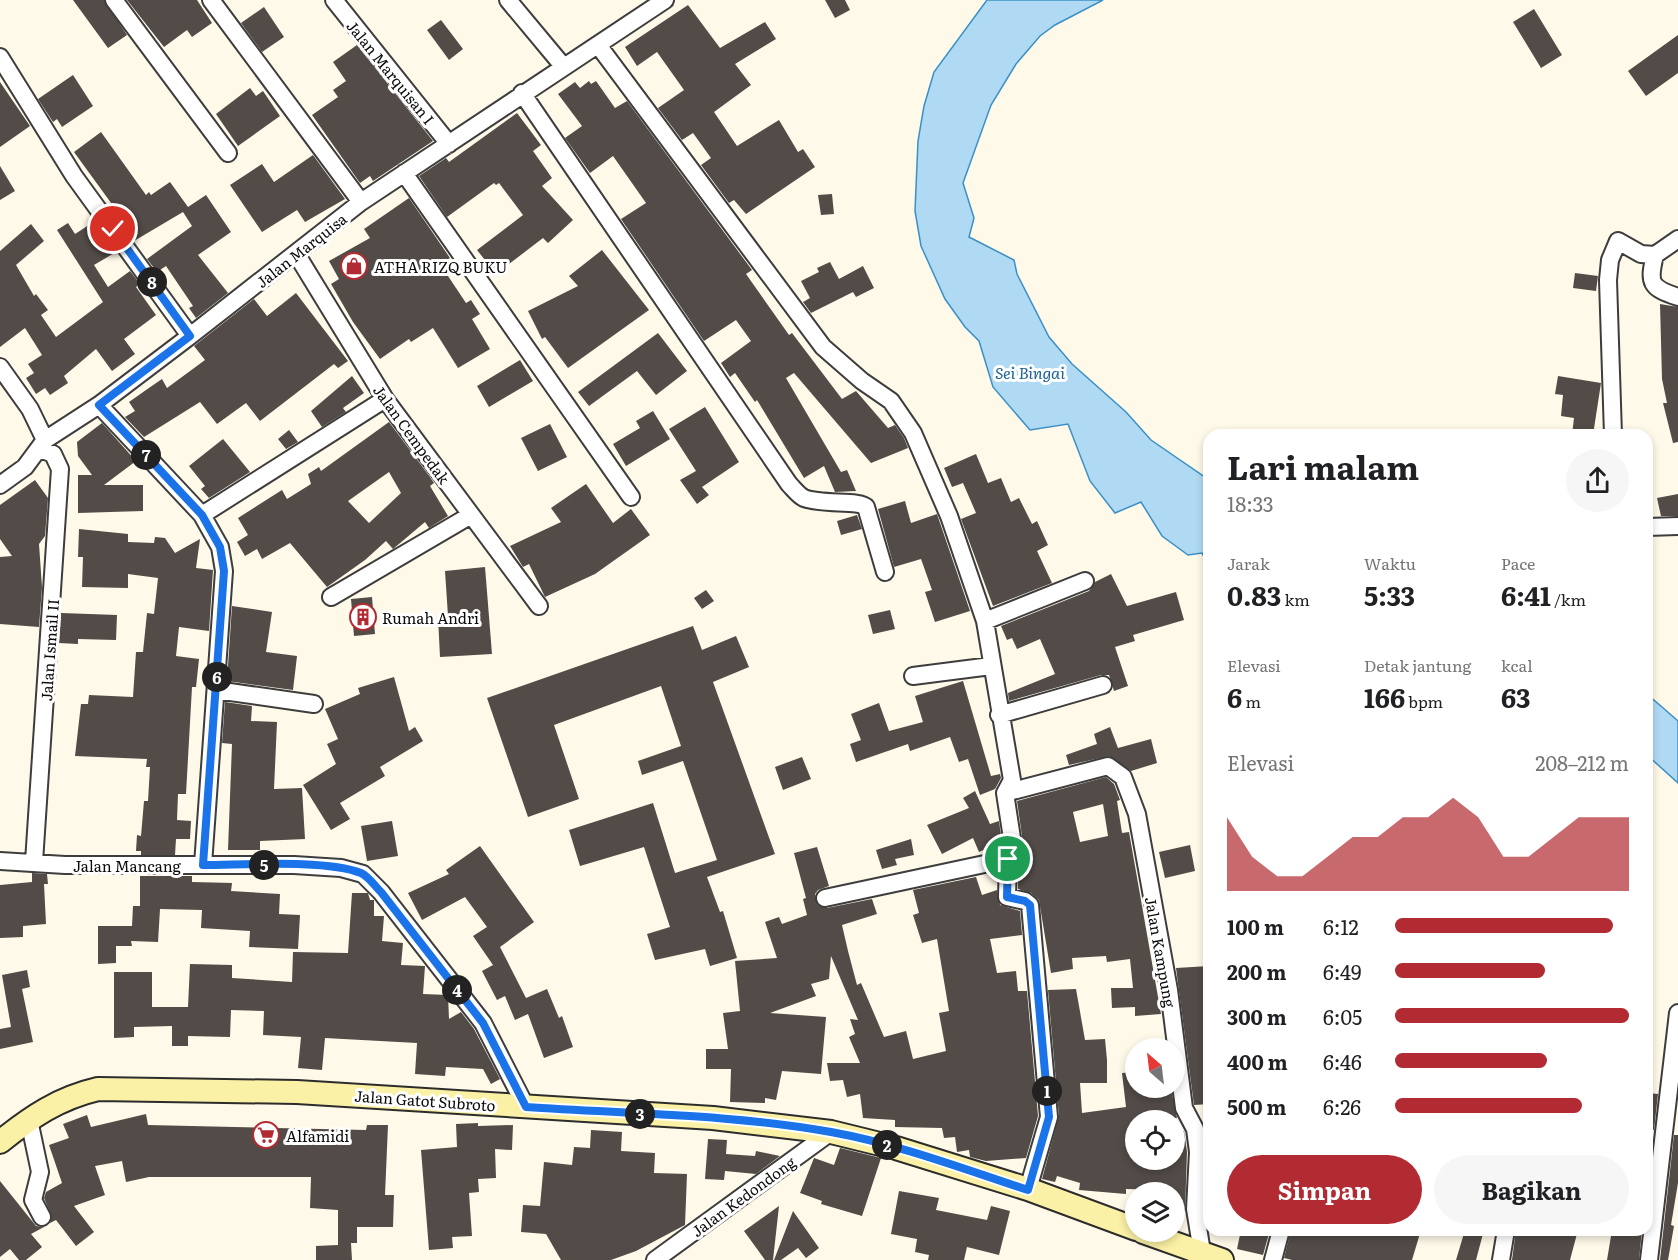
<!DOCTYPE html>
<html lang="id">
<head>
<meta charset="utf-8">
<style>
	body { margin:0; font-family:Literata,serif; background:#f6f6f6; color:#202124; height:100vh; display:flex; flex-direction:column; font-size:22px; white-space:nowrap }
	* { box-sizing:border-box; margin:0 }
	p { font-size:20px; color:#757577 }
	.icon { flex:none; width:33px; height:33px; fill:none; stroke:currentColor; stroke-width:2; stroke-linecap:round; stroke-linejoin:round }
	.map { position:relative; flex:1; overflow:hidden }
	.side { position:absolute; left:1203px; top:429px; width:450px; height:807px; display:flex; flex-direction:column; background:#fff; border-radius:18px; box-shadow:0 3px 9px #0003 }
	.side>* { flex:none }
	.needle { width:39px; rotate:332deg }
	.controls { position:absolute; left:1125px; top:1038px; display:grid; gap:12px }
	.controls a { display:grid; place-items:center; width:60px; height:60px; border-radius:50%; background:#fff; box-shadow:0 3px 9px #0003; font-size:30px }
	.pin { position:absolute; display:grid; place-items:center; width:51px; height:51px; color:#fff; margin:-26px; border:3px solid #fff; border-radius:50%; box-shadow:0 2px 6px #0007 }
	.km { position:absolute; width:30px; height:30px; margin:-15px; border-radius:50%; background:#222; color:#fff; font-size:16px; line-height:30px; text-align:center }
	.round { display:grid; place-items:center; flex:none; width:63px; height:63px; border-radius:32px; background:#f6f6f6 }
	.head { display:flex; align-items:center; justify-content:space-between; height:102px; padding:0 24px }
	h1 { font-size:33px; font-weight:700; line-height:45px }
	.figures { display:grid; grid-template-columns:repeat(3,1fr); gap:9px; height:102px; padding:6px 24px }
	.figures div { display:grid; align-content:center }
	.figures b { font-size:26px; font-weight:700 }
	.figures small { font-size:16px; font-weight:400 }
	.figures p { font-size:16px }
	.chart { height:168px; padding:12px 24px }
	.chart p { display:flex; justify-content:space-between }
	.chart svg { width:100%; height:108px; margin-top:6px; fill:#b22a32; opacity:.7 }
	.primary-button { display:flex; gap:12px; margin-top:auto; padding:12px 24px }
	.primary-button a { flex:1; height:69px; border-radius:36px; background:#b22a32; color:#fff; font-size:24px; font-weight:700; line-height:69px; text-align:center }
	.primary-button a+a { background:#f6f6f6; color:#202124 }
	ul { padding:0 24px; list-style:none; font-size:20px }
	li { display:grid; grid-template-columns:96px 72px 1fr; align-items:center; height:45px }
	li i { height:15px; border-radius:8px; background:#b22a32 }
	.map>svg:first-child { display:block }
</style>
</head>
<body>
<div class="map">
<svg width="1678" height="1260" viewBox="0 0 1678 1260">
	<rect width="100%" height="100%" fill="#fef9e8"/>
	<path fill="#b0daf3" stroke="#3a90c6" stroke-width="1.5" d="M987,0H1103L1055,25L1040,36L1016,64L991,105L963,183L974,218L969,237L1014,260L1017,274L1049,337L1072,364L1126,412L1151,440L1209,480V568L1202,553L1188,555L1162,536L1141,502L1115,513L1090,481L1068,424L1030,430L993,387L979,341L965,327L945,299L921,246L915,211L918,141L924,106L934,72Z
		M1647,694L1678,721V783L1647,755Z"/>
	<path fill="#524b47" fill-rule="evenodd" d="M73,0H104L127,35L108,48Z
		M127,0H197L212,23L192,37L187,30L164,47Z
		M825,0H845L850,10L835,18Z
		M688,5L720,48L765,22L776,39L735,64L751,85L714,112L737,146L779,120L798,152L803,149L815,167L746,214L734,200L729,203L701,165L711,158L693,133L682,140L658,108L684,90L657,52L637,66L625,47Z
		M264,7L284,37L262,52L241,23Z
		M1534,9L1562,55L1541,68L1513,22Z
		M441,20L463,49L449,60L427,30Z
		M1678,35V73L1646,96L1628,71Z
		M357,45L433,141L373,181L370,176L360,183L312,115L338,97L333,90L346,81L333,62Z
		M73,75L93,106L62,127L57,119L53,122L38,99Z
		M589,81L591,84L596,81L615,108L627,101L752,270L746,274L789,335L792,333L842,399L856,391L888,428L895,425L904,438L908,448L871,463L794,373L786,378L841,472L847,470L856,491L835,492L824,466L804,478L757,400L755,402L735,373L730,377L721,363L751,341L736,320L704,341L621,219L646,203L613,156L590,173L565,138L582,126L558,94L575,82L580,88Z
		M0,82L30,126L0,147Z
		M250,88L256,96L263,91L280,116L238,146L216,114Z
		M517,113L541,145L533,151L552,178L542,186L573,220L548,243L543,238L496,274L477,250L523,215L499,183L496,185L494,183L447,217L419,176L446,158L449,162Z
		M101,132L146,195L149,192L151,195L170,182L188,207L206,195L231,232L198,255L228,293L196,318L189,308L193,306L166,266L157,272L147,259L192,226L183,212L134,241L119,220L122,218L74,152Z
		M313,155L345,199L305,222L297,210L262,232L230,185L262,164L274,182Z
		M0,166L15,191L0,200Z
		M832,194L834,214L821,215L818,195Z
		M409,198L450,258L440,264L466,303L471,300L480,314L472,319L490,349L458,368L433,328L411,342L409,339L380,359L353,322L331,284L339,279L329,261L370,238L364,229Z
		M68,223L75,234L92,223L99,234L102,232L116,252L94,265L108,287L130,271L140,284L136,287L156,315L124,339L135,354L112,371L96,349L64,376L68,383L50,395L45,388L36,394L26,378L34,373L28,364L42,355L25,328L0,347V251L31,224L44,241L16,265L34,296L36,294L48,310L41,315L56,337L103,302L57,230Z
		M602,250L649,310L568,368L545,337L542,339L528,311L578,286L569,276Z
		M830,262L839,279L863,266L874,288L856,297L853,292L811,313L803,302L810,298L801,281L819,272L817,268Z
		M1575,273L1598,276L1596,291L1573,288Z
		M296,293L348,361L338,368L334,364L260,421L246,403L217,424L200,402L144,437L125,417L135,411L129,402L146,390L162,379L167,388L205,360L194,346L254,299L267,316Z
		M1660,304L1678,307V442L1673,443L1663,403H1667L1662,379Z
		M658,333L687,371L656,395L637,371L589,406L578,392Z
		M520,360L533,381L489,407L477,386Z
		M352,376L364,393L343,408L346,412L322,427L311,411Z
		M1558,376L1601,383L1593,435H1572L1574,418L1561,416L1563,395L1555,394Z
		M705,407L739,462L702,487L709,495L697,504L680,480L696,471L669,429Z
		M653,411L670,439L626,466L613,444L640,428L636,421Z
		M389,422L430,477L434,483L430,486L448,516L429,528L425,522L393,549L386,541L365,560L327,587L290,543L262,559L257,549L245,556L237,542L248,535L238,518L282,490L287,499L311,484L308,474L319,467L321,471ZM389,472L401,493L369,523L348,501Z
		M102,423L136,461L104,485H143V511L78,513V475H92L78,456L77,442Z
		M550,424L567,457L538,471L521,438Z
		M289,430L298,442L286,449L278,439Z
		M223,439L250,472L209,498L201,489L205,486L189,466Z
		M976,454L988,483L1001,478L1011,502L1019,498L1032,524L1037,521L1048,545L1037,551L1052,583L993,606L961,519L976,513L963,483L952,487L944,468Z
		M35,480L48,498L45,536L39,544L42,587L39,627L0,624V557L12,556L0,539V505Z
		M586,484L613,523L631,509L650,535L595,574L545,597L529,564L523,567L510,546L561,522L551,508Z
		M1678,494V516H1661L1657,498Z
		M905,501L911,523L937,514L970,611L935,622L925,592L932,590L921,559L894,567L878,509Z
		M857,515L862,529L841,535L837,521Z
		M79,529L128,534V542L154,543L155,537L165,538L175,553L200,539L196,568L213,570L209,631L179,627L176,656L199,659L196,687H192L186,794H178L177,820L191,821L190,839H176L175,855H141V851H136L137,835L141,836L144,801H148L150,767H146L147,759L75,756L81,704H88L89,695L133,697L136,652H143L147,613L154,614L158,578L128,574V588L82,587L83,557H78Z
		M485,567L492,654L440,657L438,617L448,616L445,571Z
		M1111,574L1127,606L1176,592L1184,620L1133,635L1135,641L1115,647L1128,686L1114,691L1109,675H1101L1009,701L1008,693L1055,674L1040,639L1017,649L1012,638L1007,640L1001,626L1089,591L1095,582Z
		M706,590L714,601L702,609L694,598Z
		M372,597L375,634L354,636L351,599Z
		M232,606L272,612L266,652L297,656L293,690L227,681Z
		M890,610L895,629L873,634L868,615Z
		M61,613L117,615L116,640L78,639V644L59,643Z
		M693,626L702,650L736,636L749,667L713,682L775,854L707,877L720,912L723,911L737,958L710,966L705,949L655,960L647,934L670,927L644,847L580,866L569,830L653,803L675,873L717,860L683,761L642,775L638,761L681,746L661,686L554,725L579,799L528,817L487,698Z
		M394,677L409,731L415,727L423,741L380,767L385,776L340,803L350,819L331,830L303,785L336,764L327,744L338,739L325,709L360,694L358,688Z
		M963,681L991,776L1000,774L1001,778L995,789L980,795L968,759L959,762L950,737L910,751L908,744L856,762L850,744L861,740L851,714L879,703L889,731L923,722L915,696Z
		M225,702L252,706L251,721L277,722L274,789L302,788L305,839L260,841V850H228L232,744L222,743Z
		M1110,727L1118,748L1151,739L1157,763L1131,771L1109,756L1069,765L1066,755L1097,744L1094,734Z
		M802,757L811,779L783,790L775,767Z
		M1106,777L1114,784L1120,800L1117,801L1122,833L1129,832L1161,1014L1135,1016V1007L1112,1008L1111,988H1133L1130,959L1107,962L1106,956L1072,958L1073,969L1051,973L1039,900L1031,893L1018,889V863L1024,850L1017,801ZM1103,804L1108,836L1080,842L1073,812Z
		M975,791L990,824L999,821L1002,842L979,852L973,838L942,854L927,825L969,808L963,798Z
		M392,821L398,856L367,861L361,826Z
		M911,839L914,855L895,859L897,865L882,869L876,850Z
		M1190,845L1195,871L1165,878L1159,852Z
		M480,846L534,922L500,947L526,998L547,989L559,1018L562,1016L573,1047L544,1058L528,1014L515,1020L505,996L497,1000L482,971L493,965L473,936L487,927L465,897L422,920L408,893L449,874L446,870Z
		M817,847L829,886L818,890L815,894L818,905L827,908L872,899L877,914L842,925L848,951L857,985L861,983L884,1037L906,1031L913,1059L946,1051L939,1013L949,1011L937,939L922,943L913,915L919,913L913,890L976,877L982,895L997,890L1000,905L1020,911L1022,935L990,939L997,973L1016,971L1018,991H1027L1038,1116L1026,1158L986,1161L970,1157L969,1150L957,1152L955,1137L944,1138L942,1128L895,1127V1120L863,1118L860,1094L847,1097L843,1080L830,1081L827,1063H860L849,1037L855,1034L850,1019L858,1020L831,956L829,979L811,984L816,996L770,1013L826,1017L821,1074L782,1071L776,1100L765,1098V1103L730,1102L731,1069H706V1049H728L723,1013L740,1011L735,961L777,958L765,922L779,917L782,924L807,915L803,899L806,898L794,853Z
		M32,873L47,874L48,884H44L46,924L23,926V937L0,938V885L32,882Z
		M140,876H192V882L232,883L231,891L280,894L279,914L300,915L298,949L249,947L250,931L201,928L202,910L160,909L158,942L131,941L132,946H116V963L98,964V926H132L133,906H140Z
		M352,893H368L370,900H374V916H384L382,941L403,943L401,965L425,966L423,994L448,995L449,1019L461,1012L474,1029L500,1079L491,1084L483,1069L446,1067L445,1076L415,1074L417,1043L325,1038L322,1070L298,1068L301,1037L263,1035L264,1011L231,1010L230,1037L188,1036V1046H172V1026L134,1027V1037L114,1038V972H152V1007H188L190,964L232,965V978L292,982L293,952L348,953Z
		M1209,966V1104L1194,1105L1176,968Z
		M27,970L30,987L22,989L33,1042L0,1049V1029L11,1027L2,975Z
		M1076,989L1085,1040L1105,1039L1107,1060V1083H1080L1082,1113L1126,1107L1122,1073L1136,1072V1088L1141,1090L1171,1089L1177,1118L1136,1120V1160H1174V1132L1184,1131L1187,1152L1185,1212H1174V1192H1164V1190L1126,1189V1194L1079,1190L1080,1183L1057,1176L1055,1182L1042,1179L1059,1116L1048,990Z
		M1647,1093L1658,1094L1654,1130L1647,1129Z
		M146,1114L148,1125L366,1130L367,1125H388L385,1195H394L393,1227H357V1243H351L352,1260H316V1246L338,1245V1210L310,1208L311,1177H149L126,1182L122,1161L95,1166L105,1195L74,1206L94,1232L76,1246L56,1220L50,1223L52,1217L44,1198L46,1192L62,1183L49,1145L69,1138L63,1124L87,1115L91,1127Z
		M478,1123V1126L513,1125L512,1150L495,1149L496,1178L478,1179L479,1192L469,1193L472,1236L452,1237L453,1248L429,1250L421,1150L457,1147L456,1124Z
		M591,1130L622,1132L621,1151L655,1153L654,1173L687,1174L685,1225L636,1251L611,1260H561L546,1234L521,1232L523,1205L540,1206L544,1162L572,1165L574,1147L590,1148Z
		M1674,1135H1678V1183L1671,1225L1674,1226L1668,1260H1660Z
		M708,1139L727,1140L726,1154L755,1156L756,1151L780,1156L756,1174L725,1171L724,1180L705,1179Z
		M840,1148L881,1158L862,1216L821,1204L822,1201L800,1193L814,1158L834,1165Z
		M0,1181L36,1226L44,1227L31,1234L42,1247L26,1260H19L10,1249L0,1257Z
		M899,1191L939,1198L936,1210L987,1220L991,1206L1010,1211L999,1255L967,1247L964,1260H928L929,1255L915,1252L917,1239L891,1234Z
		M779,1206L773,1260H765L744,1231Z
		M793,1211L819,1248L806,1258L798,1248L781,1260H774Z
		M1241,1230H1270L1263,1255L1237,1249Z
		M1291,1230H1421L1412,1260H1292L1284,1258Z
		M1465,1230H1484L1476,1260H1456Z
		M1516,1230H1578L1570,1260H1512Z
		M1612,1230H1642L1639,1260H1607Z"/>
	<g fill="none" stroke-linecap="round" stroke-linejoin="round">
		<defs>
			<path id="minor" d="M114,0L228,153
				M211,0L361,202
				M334,0L449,144
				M508,0L563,66
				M598,45L823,347L862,381L891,401L913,433L949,516L985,621L1012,780L1005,793L1014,851L1008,859L1007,897L1025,901L1030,905L1049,1117L1028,1189
				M0,57L74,176L190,336
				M522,93L789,484C794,489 798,495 804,498C820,505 861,500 866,507L885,572
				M404,173L631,497
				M297,255L385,399L539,606
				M1655,255C1648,283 1650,288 1678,297
				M0,367L30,409L45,440L25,467L0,485
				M99,405L202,515L220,547L224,571L203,865
				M1613,435L1608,280L1610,260L1618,241L1641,254L1655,255L1678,239
				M45,440L99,405L190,336L361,202L665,0
				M202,515L385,399
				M1647,527L1678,526
				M331,597L471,515
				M985,621L1085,581
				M913,676L991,666
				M216,690L314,704
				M999,715L1103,685
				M1005,793L1108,766L1123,777L1137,814L1169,990L1184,1108L1195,1129L1198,1152L1195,1209L1202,1252
				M0,861L65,865H294L341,868L363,874L381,892L483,1023L526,1107
				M34,862L60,469L53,454L40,449
				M825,898L1008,859
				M29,1120L40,1172L33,1200L42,1217
				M655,1260L831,1132
				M1273,1260L1281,1230
				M1501,1260L1506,1230
				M1649,1260L1678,1013"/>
			<path id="secondary" d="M0,1142C31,1117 59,1098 98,1089L297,1092L713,1118L831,1132L896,1148L1028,1189L1136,1229
				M1143,1232L1222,1260"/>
		</defs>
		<use href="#minor" stroke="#3d3d3d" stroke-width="20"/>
		<use href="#secondary" stroke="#2c2c2c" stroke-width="26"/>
		<use href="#minor" stroke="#fff" stroke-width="16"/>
		<use href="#secondary" stroke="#fbf1a6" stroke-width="22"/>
	</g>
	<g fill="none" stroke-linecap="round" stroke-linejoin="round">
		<defs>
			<path id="route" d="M113,229L190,336L99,405L202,515L220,547L224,571L203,865C243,865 326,859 361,873C368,876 375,886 381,892L483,1023L526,1107C627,1114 731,1114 831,1132C898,1144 964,1169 1028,1190L1049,1117L1030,905L1025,901L1007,897L1008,859"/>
		</defs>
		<use href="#route" stroke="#fff" stroke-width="12"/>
		<use href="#route" stroke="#1a73e8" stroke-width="8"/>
	</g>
	<defs>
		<symbol id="shop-ring" viewBox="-11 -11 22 22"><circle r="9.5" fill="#fff" stroke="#b22a32" stroke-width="1.5"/><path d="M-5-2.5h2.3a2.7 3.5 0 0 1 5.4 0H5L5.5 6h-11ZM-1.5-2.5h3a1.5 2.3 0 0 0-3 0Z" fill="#b22a32"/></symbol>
		<symbol id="building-ring" viewBox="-11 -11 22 22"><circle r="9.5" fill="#fff" stroke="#b22a32" stroke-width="1.5"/><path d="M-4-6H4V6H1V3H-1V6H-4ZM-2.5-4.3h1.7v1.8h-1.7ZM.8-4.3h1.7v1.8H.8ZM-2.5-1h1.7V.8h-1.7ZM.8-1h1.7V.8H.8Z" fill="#b22a32"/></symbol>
		<symbol id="supermarket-ring" viewBox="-11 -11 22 22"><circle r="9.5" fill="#fff" stroke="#b22a32" stroke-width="1.5"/><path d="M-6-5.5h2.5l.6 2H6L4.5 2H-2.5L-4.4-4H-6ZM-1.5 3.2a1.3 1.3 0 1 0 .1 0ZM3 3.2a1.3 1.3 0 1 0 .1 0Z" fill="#b22a32"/></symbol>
	</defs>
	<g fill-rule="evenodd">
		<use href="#shop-ring" x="339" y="251" width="30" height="30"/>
		<use href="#building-ring" x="348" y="602" width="30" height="30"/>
		<use href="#supermarket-ring" x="251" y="1120" width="30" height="30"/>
	</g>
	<g text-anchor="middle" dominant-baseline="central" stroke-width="6" stroke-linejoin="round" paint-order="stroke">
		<g font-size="15" fill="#0a0a0a" stroke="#fff">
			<text transform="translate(391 72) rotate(51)">Jalan Marquisan I</text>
			<text transform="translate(301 250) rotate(-38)">Jalan Marquisa</text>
			<text transform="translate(412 434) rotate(54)">Jalan Cempedak</text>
			<text transform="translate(49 650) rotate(-86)">Jalan Ismail II</text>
			<text x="127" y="865">Jalan Mancang</text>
			<text transform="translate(1161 952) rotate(80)">Jalan Kampung</text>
			<text transform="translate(425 1100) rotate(4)">Jalan Gatot Subroto</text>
			<text transform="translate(743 1196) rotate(-36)">Jalan Kedondong</text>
		</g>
		<g font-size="15" fill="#0a0a0a" stroke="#fff" text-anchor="start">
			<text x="374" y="266">ATHA RIZQ BUKU</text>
			<text x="382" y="617">Rumah Andri</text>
			<text x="286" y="1135">Alfamidi</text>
		</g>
		<g font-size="16" font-style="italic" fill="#1b6194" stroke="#fff">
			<text x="1030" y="372">Sei Bingai</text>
		</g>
	</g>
</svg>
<div class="controls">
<a><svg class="needle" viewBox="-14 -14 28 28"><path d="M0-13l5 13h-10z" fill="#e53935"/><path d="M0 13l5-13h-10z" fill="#757577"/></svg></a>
<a><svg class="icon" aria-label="locate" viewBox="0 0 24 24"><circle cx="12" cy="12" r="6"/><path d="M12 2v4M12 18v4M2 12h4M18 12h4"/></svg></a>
<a><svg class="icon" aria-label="layers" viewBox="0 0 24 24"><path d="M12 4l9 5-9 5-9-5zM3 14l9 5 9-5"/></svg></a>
</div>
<div class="pin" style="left:1008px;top:859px;background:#1e9e55"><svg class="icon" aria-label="arrive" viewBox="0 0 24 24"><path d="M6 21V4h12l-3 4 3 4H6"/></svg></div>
<div class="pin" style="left:113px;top:229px;background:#d93025"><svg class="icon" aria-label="check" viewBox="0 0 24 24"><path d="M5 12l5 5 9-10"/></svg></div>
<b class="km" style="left:1047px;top:1091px">1</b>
<b class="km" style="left:887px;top:1145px">2</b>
<b class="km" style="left:640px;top:1114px">3</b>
<b class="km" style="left:457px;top:990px">4</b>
<b class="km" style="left:264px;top:865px">5</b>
<b class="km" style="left:217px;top:677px">6</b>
<b class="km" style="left:146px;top:455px">7</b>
<b class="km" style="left:152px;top:282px">8</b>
<section class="side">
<div class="head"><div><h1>Lari malam</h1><p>18:33</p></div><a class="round"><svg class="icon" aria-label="share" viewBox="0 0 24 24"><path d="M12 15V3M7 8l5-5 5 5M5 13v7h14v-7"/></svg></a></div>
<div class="figures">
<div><p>Jarak</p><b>0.83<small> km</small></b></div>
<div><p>Waktu</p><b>5:33</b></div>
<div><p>Pace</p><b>6:41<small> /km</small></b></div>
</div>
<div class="figures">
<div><p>Elevasi</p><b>6<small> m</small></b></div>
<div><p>Detak jantung</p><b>166<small> bpm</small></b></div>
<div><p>kcal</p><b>63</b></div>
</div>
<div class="chart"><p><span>Elevasi</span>208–212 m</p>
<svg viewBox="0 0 160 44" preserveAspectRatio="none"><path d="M0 44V14L10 30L20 38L30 38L40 30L50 22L60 22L70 14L80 14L90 6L100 14L110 30L120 30L130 22L140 14L150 14L160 14V44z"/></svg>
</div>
<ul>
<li><b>100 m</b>6:12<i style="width:93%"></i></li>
<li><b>200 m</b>6:49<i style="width:64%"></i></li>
<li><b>300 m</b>6:05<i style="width:100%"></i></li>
<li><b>400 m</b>6:46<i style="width:65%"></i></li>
<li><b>500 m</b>6:26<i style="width:80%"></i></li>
</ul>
<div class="primary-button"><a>Simpan</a><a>Bagikan</a></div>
</section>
</div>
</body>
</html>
